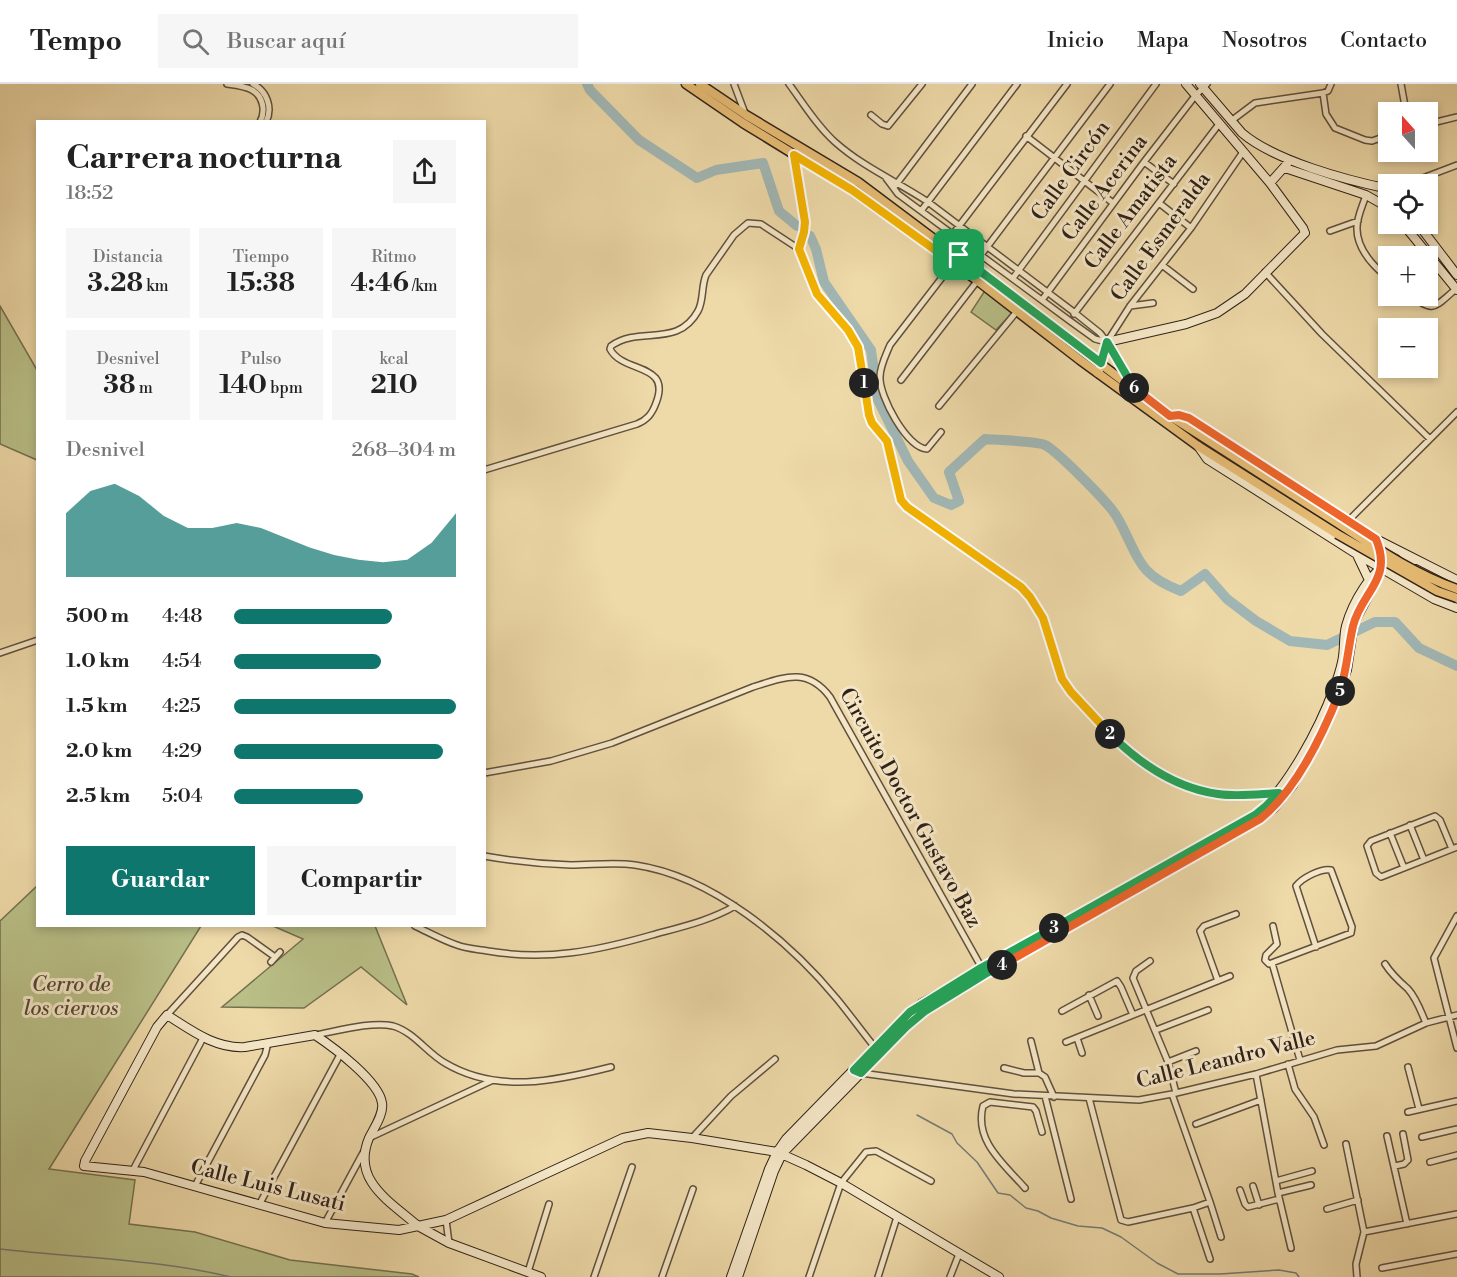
<!DOCTYPE html>
<html lang="es">
<head>
<meta charset="utf-8">
<style>
	body { margin:0; font-family:"Libre Bodoni",serif; background:#f6f6f6; color:#222; height:100vh; display:flex; flex-direction:column; font-size:22px; white-space:nowrap }
	* { box-sizing:border-box; margin:0 }
	p { font-size:20px; color:#767676 }
	.icon { flex:none; width:33px; height:33px; fill:none; stroke:currentColor; stroke-width:2; stroke-linecap:round; stroke-linejoin:round }
	.map { position:relative; flex:1; overflow:hidden }
	.panel { position:absolute; left:36px; top:36px; width:450px; height:807px; display:flex; flex-direction:column; background:#fff; border-radius:0px; box-shadow:0 3px 9px #0003 }
	.panel>* { flex:none }
	.needle { width:39px; rotate:339deg }
	.controls { position:absolute; left:1378px; top:18px; display:grid; gap:12px }
	.controls a { display:grid; place-items:center; width:60px; height:60px; border-radius:0px; background:#fff; box-shadow:0 3px 9px #0003; font-size:30px }
	.pin { position:absolute; display:grid; place-items:center; width:51px; height:51px; color:#fff; margin:-26px; border-radius:12px; box-shadow:0 3px 9px #0006 }
	.km { position:absolute; width:30px; height:30px; margin:-15px; border-radius:50%; background:#222; color:#fff; font-size:16px; line-height:30px; text-align:center }
	.round { display:grid; place-items:center; flex:none; width:63px; height:63px; border-radius:0px; background:#f6f6f6 }
	.overview { display:flex; align-items:center; justify-content:space-between; height:102px; padding:0 30px }
	h1 { font-size:33px; font-weight:700; line-height:45px }
	.metrics { display:grid; grid-template-columns:repeat(3,1fr); gap:9px; height:102px; padding:6px 30px }
	.metrics div { display:grid; align-content:center; border-radius:0px; background:#f6f6f6; text-align:center }
	.metrics b { font-size:26px; font-weight:700 }
	.metrics small { font-size:16px; font-weight:400 }
	.metrics p { font-size:16px }
	.chart { height:168px; padding:12px 30px }
	.chart p { display:flex; justify-content:space-between }
	.chart svg { width:100%; height:108px; margin-top:6px; fill:#0f766e; opacity:.7 }
	.primary-button { display:flex; gap:12px; margin-top:auto; padding:12px 30px }
	.primary-button a { flex:1; height:69px; border-radius:0px; background:#0f766e; color:#fff; font-size:24px; font-weight:700; line-height:69px; text-align:center }
	.primary-button a+a { background:#f6f6f6; color:#222 }
	ul { padding:0 30px; list-style:none; font-size:20px }
	li { display:grid; grid-template-columns:96px 72px 1fr; align-items:center; height:45px }
	li i { height:15px; border-radius:8px; background:#0f766e }
	header { display:flex; align-items:center; gap:36px; box-sizing:border-box; height:84px; padding:0 30px; background:#fff; border-bottom:2px solid #e0e0e0 }
	header strong { font-size:28px }
	nav { display:flex; gap:33px; margin-inline-start:auto; font-size:21px }
	.search { width:420px; height:54px; background:#f6f6f6; display:flex; align-items:center; gap:15px; box-sizing:border-box; padding:0 21px; border-radius:0px; color:#767676; font-size:22px }
	.map>svg:first-child { display:block }
</style>
</head>
<body>
<header>
<strong>Tempo</strong>
<div class="search"><svg class="icon" aria-label="search" viewBox="0 0 24 24"><circle cx="10" cy="10" r="6"/><path d="M15 15l6 6"/></svg>Buscar aquí</div>
<nav><a>Inicio</a><a>Mapa</a><a>Nosotros</a><a>Contacto</a></nav>
</header>
<div class="map">
<svg width="1457" height="1193" viewBox="0 0 1457 1193">
	<rect width="100%" height="100%" fill="#eed9a8"/>
	<filter id="stains"><feTurbulence type="fractalNoise" baseFrequency=".00333" numOctaves="4"/><feColorMatrix values="0 0 0 0 .2 0 0 0 0 .09 0 0 0 0 .02 0 0 0 .5 -.17"/></filter>
	<radialGradient id="worn" r=".72"><stop offset=".6" stop-color="#630" stop-opacity="0"/><stop offset="1" stop-color="#630" stop-opacity=".3"/></radialGradient>
	<path fill="#b9bf87" stroke="#747050" stroke-width="1.5" d="M986,205L1016,225L996,246L971,228Z
		M0,222L37,286V376L0,360Z
		M37,802L38,842H201L49,1085L135,1096L129,1140L195,1148L290,1176L412,1190L419,1193H0V837Z
		M273,842H375L407,921L361,883L304,924L222,923L303,855Z"/>
	<g fill="none" stroke-linecap="round" stroke-linejoin="round">
		<path stroke="#747b77" stroke-width="1.5" d="M917,1031L952,1050L957,1059L977,1078L998,1109L1010,1111L1026,1124L1038,1127L1051,1134L1078,1142L1102,1144L1121,1153L1157,1179L1178,1190H1220L1279,1186L1296,1189L1299,1193
			M0,1165C77,1174 156,1175 231,1193"/>
		<path stroke="#a1b7b5" stroke-width="10" d="M587,0L590,6L639,56L697,94L716,86L763,79L779,127L797,142
			M810,152L816,165L824,198L871,266L878,316L908,377L934,414L951,421L959,417L949,388L985,355C996,356 1037,357 1045,361C1057,367 1110,420 1117,433C1139,471 1135,490 1181,507L1205,490L1227,515L1256,537L1290,557L1327,561L1375,538H1395L1419,564L1457,582"/>
		<defs>
			<path id="street" d="M227,0C235,1 245,2 252,6C263,12 266,27 260,38
				M253,0C267,7 273,24 266,38
				M734,0L746,32
				M789,0C803,19 817,42 835,58C863,83 898,98 928,118L1075,229L1100,249L1107,258
				M1401,0L1406,28
				M1323,9L1326,30L1335,44L1365,56L1372,57L1389,51
				M871,31L882,40L888,42L922,0
				M1231,37L1255,19L1323,9L1328,7L1331,0
				M1428,40L1457,33
				M1026,52L1113,119
				M795,70C792,92 804,114 805,137C806,146 802,156 799,165
				M1144,78L1174,100
				M886,94L898,110L1070,237L1095,255L1106,258
				M1407,100L1457,81
				M895,102L972,0
				M1366,111C1363,121 1357,133 1357,143C1356,164 1374,183 1389,195
				M1159,119L1191,144
				M921,127L1017,0
				M1330,147L1358,137
				M953,150L1067,0
				M981,171L1110,0
				M1162,181L1193,205
				M1265,188L1322,250L1430,355
				M1013,194L1156,0
				M1411,212C1435,230 1435,222 1456,205
				M1042,216L1144,78L1195,12L1207,0
				M1130,222L1153,219
				M1074,230L1219,40
				M1107,258L1130,222L1191,144L1243,68
				M901,296L978,196
				M939,322L1018,226
				M941,348L927,365C907,364 879,312 880,293C880,282 886,271 890,261L954,178
				M484,386L637,340C647,336 652,330 656,319C672,278 623,290 610,265L611,262C640,241 677,265 698,227C704,216 701,203 706,191L734,151L748,139L761,140L799,165L817,210L848,246L858,263L869,331L872,339L887,357L901,416L907,423L1021,503C1053,535 1045,559 1062,594C1070,610 1085,623 1097,636C1132,673 1165,700 1216,710C1236,713 1256,710 1276,709
				M1348,437L1457,328
				M0,569L38,556
				M484,689L551,677L612,659L753,603C785,593 807,583 830,613L983,886
				M1410,741L1424,776
				M1390,749L1404,784
				M1452,765L1440,736L1435,732L1371,757L1367,762L1376,789L1381,793L1457,763
				M484,772C513,777 542,780 571,781C592,781 614,778 635,781C712,792 789,857 837,915C851,932 863,949 877,966
				M1457,832L1434,874L1457,964
				M415,842C428,848 442,856 457,861C467,865 478,865 488,867C547,877 596,867 652,851C681,843 709,837 735,822
				M1273,842L1277,860L1266,871L1265,876L1269,880L1351,849L1352,843L1331,786C1321,784 1302,794 1296,802L1316,863
				M1150,877L1136,887L1133,894L1168,978L1176,1009
				M271,878L280,868
				M1272,879L1300,976
				M1385,880C1392,891 1399,897 1408,905C1417,915 1421,928 1426,939
				M1218,897L1200,847L1204,842L1236,830
				M1089,911L1098,932
				M1062,927L1117,897L1121,903L1133,931
				M167,931L238,853L242,851L247,853L275,873
				M1156,946L1208,926
				M315,951C337,947 372,937 393,942C414,948 427,969 445,979C497,1010 556,997 611,983
				M1077,954L1082,969
				M1031,957L1039,989L1045,993L1054,1013
				M1066,958L1230,892
				M1168,978L1196,967
				M1288,980L1295,1005L1314,1033L1324,1061
				M1408,983L1419,1025
				M1004,984L1024,989H1039
				M861,989L1014,1010L1139,1016L1172,1010L1256,990L1337,966L1376,962L1426,939L1457,931
				M1256,990L1278,1109L1291,1164
				M1172,1010L1210,1118L1221,1153
				M1045,1012L1071,1115
				M1089,1014L1121,1136L1128,1138L1193,1124L1210,1118
				M1408,1028L1457,1017
				M1196,1040L1261,1016
				M1387,1052L1407,1140
				M1422,1053L1457,1045
				M369,1054L491,997
				M692,1054L731,1012L775,975
				M1346,1060L1364,1148L1356,1180L1357,1193
				M1430,1078L1457,1071
				M1395,1082L1404,1080L1408,1076L1403,1050
				M133,1086L203,954
				M1276,1097L1312,1087
				M195,1102L265,971L268,959
				M1253,1102L1259,1121
				M1025,1104C1004,1080 974,1057 983,1022L990,1018L1033,1023L1036,1027L1042,1048
				M1240,1106L1245,1120L1248,1123L1279,1115
				M1278,1109L1311,1101
				M259,1121L341,969
				M1193,1124L1210,1175
				M1327,1125L1358,1116
				M446,1136L449,1159
				M325,1139L364,1067
				M1364,1148L1457,1130
				M1382,1184L1457,1170
				M528,1188L549,1120
				M594,1193L632,1083
				M662,1193L693,1105
				M809,1193L841,1099L866,1068L876,1067L931,1097
				M878,1193L897,1133
				M950,1193L959,1170"/>
			<path id="secondary" d="M1200,0L1242,49C1275,77 1346,96 1389,105
				M1285,84L1366,111L1389,124
				M1270,99L1287,80
				M1403,140L1457,206
				M1418,140L1457,191
				M1107,258L1186,240L1217,229L1245,210L1305,149L1303,144L1270,99L1186,0
				M1107,258L1134,304
				M1098,289L1107,258
				M1170,332L1179,331L1189,335L1376,455L1457,496
				M1198,362L1207,375L1355,469L1434,515L1457,524
				M1376,455L1382,470
				M1358,473L1369,496
				M541,1193L449,1159L418,1142L399,1146L325,1139L144,1088L84,1082L85,1077L157,943L167,931C191,946 215,965 245,963L315,951C333,963 379,997 382,1019C384,1030 374,1044 369,1054C351,1097 391,1118 418,1142L446,1136L623,1054L648,1049L692,1054L777,1068L806,1081L841,1099L999,1193
				M731,1193L769,1085L777,1068L786,1055L900,938L922,919L1255,731C1287,706 1320,643 1334,604C1337,596 1340,587 1342,578C1345,566 1343,554 1346,542C1352,520 1371,485 1393,477C1400,474 1408,476 1416,476
				M738,1193L774,1087L782,1070L906,943L925,927L985,890L1260,735L1274,724L1293,701L1331,629L1347,586L1354,539L1375,500L1379,487"/>
			<path id="primary" d="M686,0L743,39L852,106L978,197L1080,276L1198,362L1337,450
				M700,0L746,31L858,98L1170,332L1342,442"/>
		</defs>
		<use href="#street" stroke="#60503d" stroke-width="8"/>
		<use href="#secondary" stroke="#302219" stroke-width="10"/>
		<use href="#primary" stroke="#302219" stroke-width="11"/>
		<use href="#street" stroke="#f4e6c6" stroke-width="5"/>
		<use href="#secondary" stroke="#f4e6c6" stroke-width="8"/>
		<use href="#primary" stroke="#e7bc74" stroke-width="8"/>
		<defs>
			<path id="primary-bridge" d="M1342,442C1379,466 1415,490 1457,505
				M1337,450L1437,507L1457,514"/>
		</defs>
		<use href="#primary-bridge" stroke="#302219" stroke-width="11" stroke-linecap="butt"/>
		<use href="#primary-bridge" stroke="#e7bc74" stroke-width="8"/>
	</g>
	<g fill="none" stroke-linecap="round" stroke-linejoin="round">
		<defs>
			<path id="split-1" d="M864,299L858,263L848,246L817,210L799,165L804,148L805,138L794,71L852,106L953,179L959,171"/>
			<path id="split-2" d="M864,299L869,331L872,339L887,357L901,416L907,423L1021,503L1030,513L1043,534L1062,595L1071,608L1110,650"/>
			<path id="split-3" d="M1054,844L1255,731L1266,722L1279,709C1259,710 1238,713 1218,710C1175,704 1140,680 1110,650"/>
			<path id="split-4" d="M1002,881L985,890L981,884L910,928L854,986L861,989L906,943L925,927L985,890L981,884L1054,844"/>
			<path id="split-5" d="M1002,881L1260,735C1297,706 1323,650 1340,607"/>
			<path id="split-6" d="M1134,304L1170,332L1179,331L1189,334L1376,455C1393,496 1362,507 1353,542C1348,564 1347,585 1340,607"/>
			<path id="split-7" d="M959,171L1101,279L1107,258L1134,304"/>
		</defs>
		<use href="#split-1" stroke="#fff" stroke-width="12"/>
		<use href="#split-2" stroke="#fff" stroke-width="12"/>
		<use href="#split-3" stroke="#fff" stroke-width="12"/>
		<use href="#split-4" stroke="#fff" stroke-width="12"/>
		<use href="#split-5" stroke="#fff" stroke-width="12"/>
		<use href="#split-6" stroke="#fff" stroke-width="12"/>
		<use href="#split-7" stroke="#fff" stroke-width="12"/>
		<use href="#split-1" stroke="#f5b400" stroke-width="8"/>
		<use href="#split-2" stroke="#f5b400" stroke-width="8"/>
		<use href="#split-3" stroke="#22a559" stroke-width="8"/>
		<use href="#split-4" stroke="#22a559" stroke-width="8"/>
		<use href="#split-5" stroke="#f0652b" stroke-width="8"/>
		<use href="#split-6" stroke="#f0652b" stroke-width="8"/>
		<use href="#split-7" stroke="#22a559" stroke-width="8"/>
	</g>
	<g text-anchor="middle" dominant-baseline="central" stroke-width="6" stroke-linejoin="round" paint-order="stroke">
		<g font-size="21" fill="#302219" stroke="#f4e6c6">
			<text transform="translate(1071 87) rotate(-54)">Calle Circón</text>
			<text transform="translate(1105 104) rotate(-53)">Calle Acerina</text>
			<text transform="translate(1131 128) rotate(-53)">Calle Amatista</text>
			<text transform="translate(1161 153) rotate(-54)">Calle Esmeralda</text>
			<text transform="translate(910 724) rotate(61)">Circuito Doctor Gustavo Baz</text>
			<text transform="translate(1226 976) rotate(-14)">Calle Leandro Valle</text>
			<text transform="translate(268 1102) rotate(14)">Calle Luis Lusati</text>
		</g>
		<g font-size="21" font-style="italic" fill="#524934" stroke="#f4e6c6">
			<text x="71" y="901">Cerro de<tspan x="71" dy="24">los ciervos</tspan></text>
		</g>
	</g>
	<rect width="100%" height="100%" filter="url(#stains)"/>
	<rect width="100%" height="100%" fill="url(#worn)"/>
</svg>
<div class="controls">
<a><svg class="needle" viewBox="-14 -14 28 28"><path d="M0-13l5 13h-10z" fill="#e53935"/><path d="M0 13l5-13h-10z" fill="#767676"/></svg></a>
<a><svg class="icon" aria-label="locate" viewBox="0 0 24 24"><circle cx="12" cy="12" r="6"/><path d="M12 2v4M12 18v4M2 12h4M18 12h4"/></svg></a>
<a>+</a>
<a>−</a>
</div>
<div class="pin" style="left:959px;top:171px;background:#1e9e55"><svg class="icon" aria-label="arrive" viewBox="0 0 24 24"><path d="M6 21V4h12l-3 4 3 4H6"/></svg></div>
<b class="km" style="left:864px;top:299px">1</b>
<b class="km" style="left:1110px;top:650px">2</b>
<b class="km" style="left:1054px;top:844px">3</b>
<b class="km" style="left:1002px;top:881px">4</b>
<b class="km" style="left:1340px;top:607px">5</b>
<b class="km" style="left:1134px;top:304px">6</b>
<section class="panel">
<div class="overview"><div><h1>Carrera nocturna</h1><p>18:52</p></div><a class="round"><svg class="icon" aria-label="share" viewBox="0 0 24 24"><path d="M12 15V3M7 8l5-5 5 5M5 13v7h14v-7"/></svg></a></div>
<div class="metrics">
<div><p>Distancia</p><b>3.28<small> km</small></b></div>
<div><p>Tiempo</p><b>15:38</b></div>
<div><p>Ritmo</p><b>4:46<small> /km</small></b></div>
</div>
<div class="metrics">
<div><p>Desnivel</p><b>38<small> m</small></b></div>
<div><p>Pulso</p><b>140<small> bpm</small></b></div>
<div><p>kcal</p><b>210</b></div>
</div>
<div class="chart"><p><span>Desnivel</span>268–304 m</p>
<svg viewBox="0 0 160 44" preserveAspectRatio="none"><path d="M0 44V18L10 9L20 6L30 11L40 19L50 24L60 24L70 22L80 24L90 28L100 32L110 35L120 37L130 38L140 37L150 30L160 18V44z"/></svg>
</div>
<ul>
<li><b>500 m</b>4:48<i style="width:71%"></i></li>
<li><b>1.0 km</b>4:54<i style="width:66%"></i></li>
<li><b>1.5 km</b>4:25<i style="width:100%"></i></li>
<li><b>2.0 km</b>4:29<i style="width:94%"></i></li>
<li><b>2.5 km</b>5:04<i style="width:58%"></i></li>
</ul>
<div class="primary-button"><a>Guardar</a><a>Compartir</a></div>
</section>
</div>
</body>
</html>
